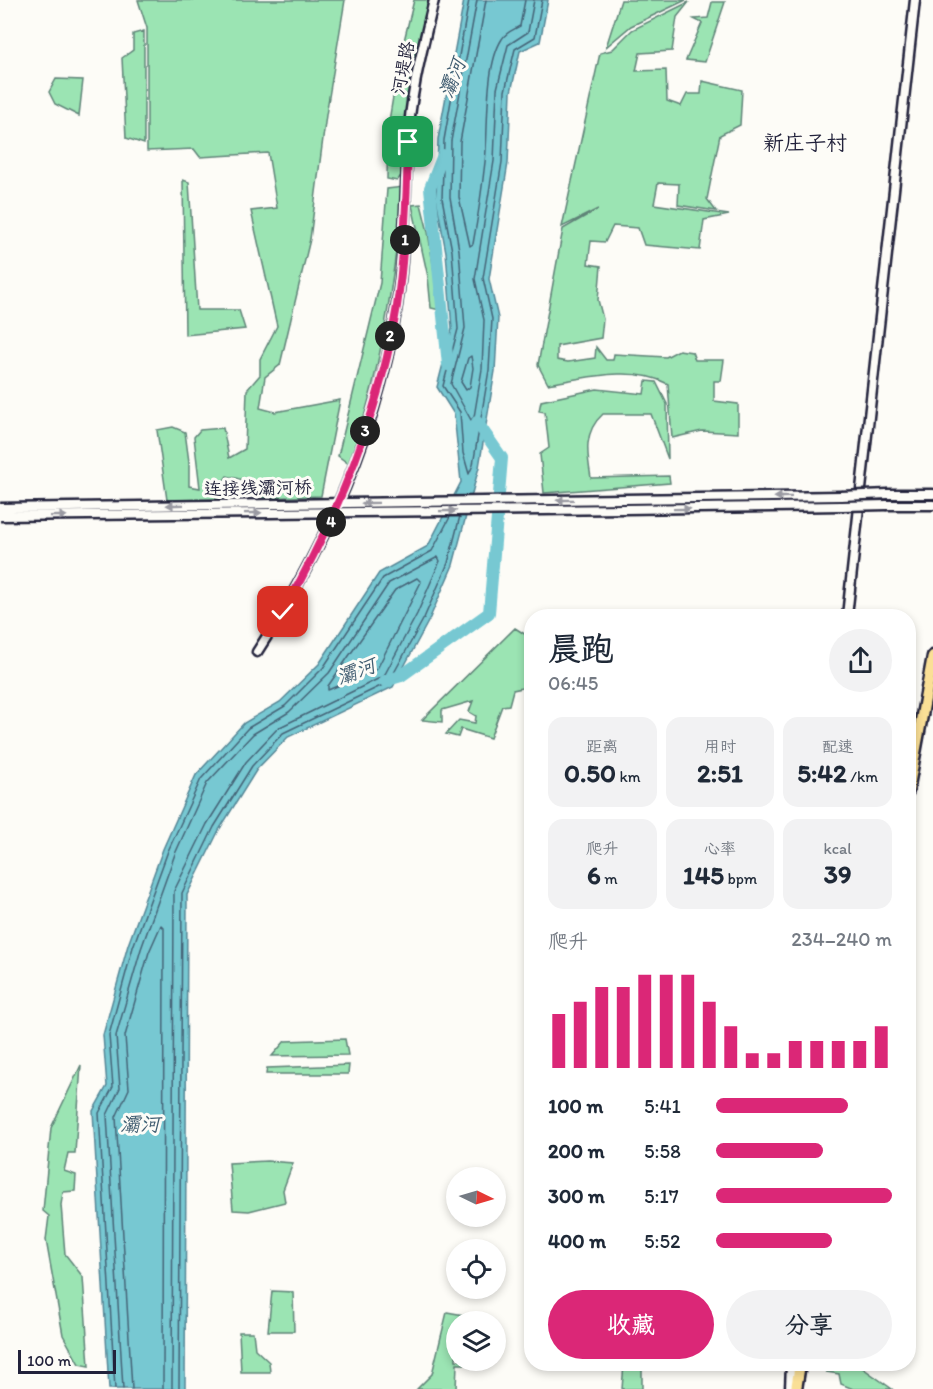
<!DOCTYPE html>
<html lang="zh">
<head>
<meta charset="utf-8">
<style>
	body { margin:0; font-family:Itim,"LXGW WenKai TC",sans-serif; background:#f2f2f3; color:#1f2937; height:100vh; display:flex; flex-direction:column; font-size:22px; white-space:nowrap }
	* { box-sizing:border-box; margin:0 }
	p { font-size:20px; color:#747a83 }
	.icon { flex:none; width:33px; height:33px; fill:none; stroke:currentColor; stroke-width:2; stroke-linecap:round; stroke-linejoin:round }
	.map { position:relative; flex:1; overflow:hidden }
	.sheet { position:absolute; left:524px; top:609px; width:392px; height:762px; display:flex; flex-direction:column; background:#fff; border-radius:24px; box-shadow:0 3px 9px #0003 }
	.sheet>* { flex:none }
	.needle { width:39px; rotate:95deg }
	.fabs { position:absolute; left:446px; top:1167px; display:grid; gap:12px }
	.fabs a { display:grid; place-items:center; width:60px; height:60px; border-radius:50%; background:#fff; box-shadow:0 3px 9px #0003; font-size:30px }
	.scale { position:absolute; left:18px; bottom:15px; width:98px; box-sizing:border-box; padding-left:6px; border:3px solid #22223b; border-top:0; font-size:16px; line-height:21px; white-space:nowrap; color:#22223b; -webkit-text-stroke:4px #fdfcf7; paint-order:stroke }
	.pin { position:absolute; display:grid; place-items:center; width:51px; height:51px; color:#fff; margin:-26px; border-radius:12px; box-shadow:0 3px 9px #0006 }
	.km { position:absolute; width:30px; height:30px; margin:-15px; border-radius:50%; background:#222; color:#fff; font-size:16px; line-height:30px; text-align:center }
	.round { display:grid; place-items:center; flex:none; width:63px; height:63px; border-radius:32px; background:#f2f2f3 }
	.overview { display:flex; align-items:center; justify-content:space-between; height:102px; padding:0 24px }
	h1 { font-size:33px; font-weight:800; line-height:45px }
	.metrics { display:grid; grid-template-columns:repeat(3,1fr); gap:9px; height:102px; padding:6px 24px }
	.metrics div { display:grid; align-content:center; border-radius:15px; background:#f2f2f3; text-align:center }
	.metrics b { font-size:26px; font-weight:800 }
	.metrics small { font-size:16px; font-weight:400 }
	.metrics p { font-size:16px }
	.chart { height:168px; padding:12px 24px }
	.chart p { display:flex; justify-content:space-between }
	.chart svg { width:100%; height:108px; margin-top:6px; stroke:#db2777; stroke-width:6 }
	.primary-button { display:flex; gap:12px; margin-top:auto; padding:12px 24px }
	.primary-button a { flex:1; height:69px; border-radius:36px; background:#db2777; color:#fff; font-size:24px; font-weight:800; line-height:69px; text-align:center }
	.primary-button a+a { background:#f2f2f3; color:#1f2937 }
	ul { padding:0 24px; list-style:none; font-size:20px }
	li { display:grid; grid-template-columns:96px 72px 1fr; align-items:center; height:45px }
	li i { height:15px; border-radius:8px; background:#db2777 }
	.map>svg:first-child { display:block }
</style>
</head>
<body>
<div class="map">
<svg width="933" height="1389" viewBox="0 0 933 1389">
	<rect width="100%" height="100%" fill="#fdfcf7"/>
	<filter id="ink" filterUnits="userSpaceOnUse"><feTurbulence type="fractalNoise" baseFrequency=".0167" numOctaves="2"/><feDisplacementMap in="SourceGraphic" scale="12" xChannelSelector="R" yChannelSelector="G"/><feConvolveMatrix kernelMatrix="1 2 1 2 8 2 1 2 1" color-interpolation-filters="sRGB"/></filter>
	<g filter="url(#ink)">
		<path fill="#9be4b3" stroke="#5e8377" stroke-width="1.5" d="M138,0H345L326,115L310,239L280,365L265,377L260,408L275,412L340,400L321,496L263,498L261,484L227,476L217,490H210L224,493L229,499L167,500L157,430L173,427L185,432L189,462V486L200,488L194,437L200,430L223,428L229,458L245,449L247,390L260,375V359L277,326L251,211L277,208L268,153L200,157L194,149L147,151V28Z
			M414,0H430L413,70L400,57Z
			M621,0H686L631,26L606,47Z
			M689,2L677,17L672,51L640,53L636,71L666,70L667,101L681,106L687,94H701L702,81L742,90L740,125L720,135L707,199L716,211L678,205L679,184L658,183L654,204L729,215L704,220L700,250L644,245L638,228L613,226L605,242L591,241L588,264L601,266L598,300L603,319L601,338L557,346V360L568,362L595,358L596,347L606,360H613L614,354L666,357L679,350L692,352L695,360H724L721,381H714V401L738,404V433L702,431L672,438L668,384C632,365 586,378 548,384L538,365L563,229L598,209L562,227L600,53L612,50L632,30Z
			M712,2H725L705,62L686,60L702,23L694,19L708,18Z
			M144,31V144L126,138L122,58L133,50V34Z
			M399,61L413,74L403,173L397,181L387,179L388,127Z
			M56,79L83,80L79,116L55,104L49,92Z
			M183,180L189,182L197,310H239L245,329L185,335Z
			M403,187C394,281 381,375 349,464L338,456L380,283L387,189Z
			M421,204L428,232L440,310L431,308L428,277L412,205Z
			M646,381L656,382L667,404L668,459L651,414H603C583,432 587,454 591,478L669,476L670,483L544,493L540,454L549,448L545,412L539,411L541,401L597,389L644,394Z
			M515,628L531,638V680L527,687L513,690L509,705L502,706L490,738L461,729L458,737L446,734L459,720L475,723L476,716L469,712L473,701L442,710V722L422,720Z
			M345,1039L348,1055L272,1056L285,1041Z
			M81,1065L75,1153H68L64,1171L76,1175L75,1191L63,1192L61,1205L65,1254L83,1277L89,1366L79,1364L63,1335L46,1240L49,1216L43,1211L51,1128Z
			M349,1065L348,1074H266L267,1068Z
			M267,1161L293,1163L283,1190L285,1202L249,1211L233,1210L229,1163Z
			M272,1291L293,1292L294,1331H268Z
			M447,1312L480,1318V1321L456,1322V1360L475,1361V1364H457L456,1389H417L432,1374Z
			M239,1332H253L255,1349L269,1362L270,1372H241Z
			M624,1364H642V1389H622Z
			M832,1364H857L892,1389H853L841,1384L839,1374L826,1372Z"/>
		<path fill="#77c8d2" stroke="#558696" stroke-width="1.5" d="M464,0H548L540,42L520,51L511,92L508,163L489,279L498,318L495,371L479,467L453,565L429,620L393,687L288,737L257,769L219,830L187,895L185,1389H109L93,1111L107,1086L103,1035L128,945L163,849L196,775L244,723L280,702L319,664L379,573L428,546L461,482L454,414L437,387L452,329L446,252L436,198L438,139Z"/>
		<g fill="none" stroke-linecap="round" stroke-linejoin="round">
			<path stroke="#446477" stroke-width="1.5" d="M469,0L444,140L442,198L452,251L458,329L443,386L460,412L463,453L469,474L473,465L489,370L492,319L483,278L502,162L505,91L515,49L535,37L542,0
				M477,0L451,141L450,197L459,250L465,328L451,384L471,420L474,417L482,369L484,320L475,279L494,161L497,89L508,45L528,32L534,0
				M486,0L460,142L459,197L470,246L473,244C478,217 482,189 485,162C489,129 484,67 502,39C506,32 513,30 520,26L525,0
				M471,356L473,368L470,387L466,390L461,382L468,358Z
				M417,578L421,582L377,669L328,690V686L395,590Z
				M115,1389L99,1113L113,1087L109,1035L133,947L168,851L201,779L248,728L285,706L323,668L383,578L432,551L450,517
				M123,1389L107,1115L120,1088L116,1036L141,949L175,854L207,783L253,734L289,712L329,673L389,583L438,557L440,561L417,614L384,676L278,728L246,762L207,824L174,891L172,1389
				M132,1389L116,1117L129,1089L125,1036L149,952L161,925L164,928L163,1389
				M179,1389L182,893L214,827L252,766L283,733L389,682L424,618L448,563L460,516"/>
			<path stroke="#77c8d2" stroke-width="12" d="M443,155L430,188L448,365
				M385,681L401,676L489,613L502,458L477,422"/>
			<defs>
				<path id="secondary" d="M888,494H933
					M624,499L841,496
					M887,505H933
					M624,509L842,506
					M847,616L915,0
					M257,652C325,547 379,430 397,305C405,251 405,197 408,142C410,94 423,47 434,0
					M790,1389L791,1364"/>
				<path id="highway" d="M908,791L933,656
					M796,1389L800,1364"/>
			</defs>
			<use href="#secondary" stroke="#22223b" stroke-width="13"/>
			<use href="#highway" stroke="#22223b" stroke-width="15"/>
			<use href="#secondary" stroke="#fdfcf7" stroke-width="8"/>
			<use href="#highway" stroke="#fadf96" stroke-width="10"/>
			<defs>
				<path id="secondary-bridge" d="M841,496L888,494
					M842,506L887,505
					M0,508L624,499
					M0,516L624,509"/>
			</defs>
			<use href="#secondary-bridge" stroke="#22223b" stroke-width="13" stroke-linecap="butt"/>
			<use href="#secondary-bridge" stroke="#fdfcf7" stroke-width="8"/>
		</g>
		<defs><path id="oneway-solid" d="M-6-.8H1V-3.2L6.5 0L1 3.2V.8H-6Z" transform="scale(1.5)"/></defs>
		<g fill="#9a9aa2">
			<use href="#oneway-solid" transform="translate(783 497) rotate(179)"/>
			<use href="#oneway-solid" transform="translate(565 500) rotate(179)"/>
			<use href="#oneway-solid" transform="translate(370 503) rotate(179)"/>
			<use href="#oneway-solid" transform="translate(175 505) rotate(179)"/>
			<use href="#oneway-solid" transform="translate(682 509) rotate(-1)"/>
			<use href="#oneway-solid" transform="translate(448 511) rotate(-1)"/>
			<use href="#oneway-solid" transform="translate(253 513) rotate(-1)"/>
			<use href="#oneway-solid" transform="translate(58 516) rotate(-1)"/>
		</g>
	</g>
	<g fill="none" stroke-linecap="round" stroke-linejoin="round" filter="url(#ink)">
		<defs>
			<path id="route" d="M283,612C337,517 380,414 397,306C405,251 407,197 408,142"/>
		</defs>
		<use href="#route" stroke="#fff" stroke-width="12"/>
		<use href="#route" stroke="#db2777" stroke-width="8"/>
	</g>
	<g text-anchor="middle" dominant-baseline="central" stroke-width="6" stroke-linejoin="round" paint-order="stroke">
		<g font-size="18" fill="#22223b" stroke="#fdfcf7">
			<text transform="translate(403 68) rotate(-79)">河堤路</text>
			<text transform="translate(258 488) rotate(-1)">连接线灞河桥</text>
		</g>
		<g font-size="20" font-style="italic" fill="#405c70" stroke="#fdfcf7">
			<text transform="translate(452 78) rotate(-69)">灞河</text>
			<text transform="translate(356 671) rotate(-20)">灞河</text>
			<text x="140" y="1124">灞河</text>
		</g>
		<g font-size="21" fill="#22223b" stroke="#fdfcf7">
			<text x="805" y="142">新庄子村</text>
		</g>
	</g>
</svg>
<div class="fabs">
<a><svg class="needle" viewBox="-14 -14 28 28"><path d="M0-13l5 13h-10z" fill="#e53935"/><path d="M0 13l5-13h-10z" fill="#747a83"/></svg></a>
<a><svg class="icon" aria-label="locate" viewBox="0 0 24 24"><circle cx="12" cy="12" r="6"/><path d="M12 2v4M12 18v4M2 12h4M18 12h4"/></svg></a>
<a><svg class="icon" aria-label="layers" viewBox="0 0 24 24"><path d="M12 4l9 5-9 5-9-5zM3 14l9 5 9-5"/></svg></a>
</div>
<div class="scale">100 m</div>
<div class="pin" style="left:408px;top:142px;background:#1e9e55"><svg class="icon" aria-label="arrive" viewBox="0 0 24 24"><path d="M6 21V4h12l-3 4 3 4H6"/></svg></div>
<div class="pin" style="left:283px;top:612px;background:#d93025"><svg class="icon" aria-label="check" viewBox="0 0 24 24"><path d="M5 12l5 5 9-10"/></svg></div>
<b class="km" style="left:405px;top:240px">1</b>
<b class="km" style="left:390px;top:336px">2</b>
<b class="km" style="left:365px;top:431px">3</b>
<b class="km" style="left:331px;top:522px">4</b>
<section class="sheet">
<div class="overview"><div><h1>晨跑</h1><p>06:45</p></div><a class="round"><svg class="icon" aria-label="share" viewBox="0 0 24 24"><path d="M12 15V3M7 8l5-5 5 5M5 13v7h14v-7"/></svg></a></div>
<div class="metrics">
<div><p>距离</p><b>0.50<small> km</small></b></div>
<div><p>用时</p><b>2:51</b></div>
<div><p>配速</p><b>5:42<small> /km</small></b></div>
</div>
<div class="metrics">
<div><p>爬升</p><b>6<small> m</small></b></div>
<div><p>心率</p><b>145<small> bpm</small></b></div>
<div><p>kcal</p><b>39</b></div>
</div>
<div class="chart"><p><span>爬升</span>234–240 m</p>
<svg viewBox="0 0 160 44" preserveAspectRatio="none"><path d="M5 44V22M15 44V17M25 44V11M35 44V11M45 44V6M55 44V6M65 44V6M75 44V17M85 44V27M95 44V38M105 44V38M115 44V33M125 44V33M135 44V33M145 44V33M155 44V27"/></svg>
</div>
<ul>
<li><b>100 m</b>5:41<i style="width:75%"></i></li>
<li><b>200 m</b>5:58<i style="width:61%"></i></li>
<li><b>300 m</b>5:17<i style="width:100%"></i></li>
<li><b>400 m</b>5:52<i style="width:66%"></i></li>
</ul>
<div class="primary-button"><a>收藏</a><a>分享</a></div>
</section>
</div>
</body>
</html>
